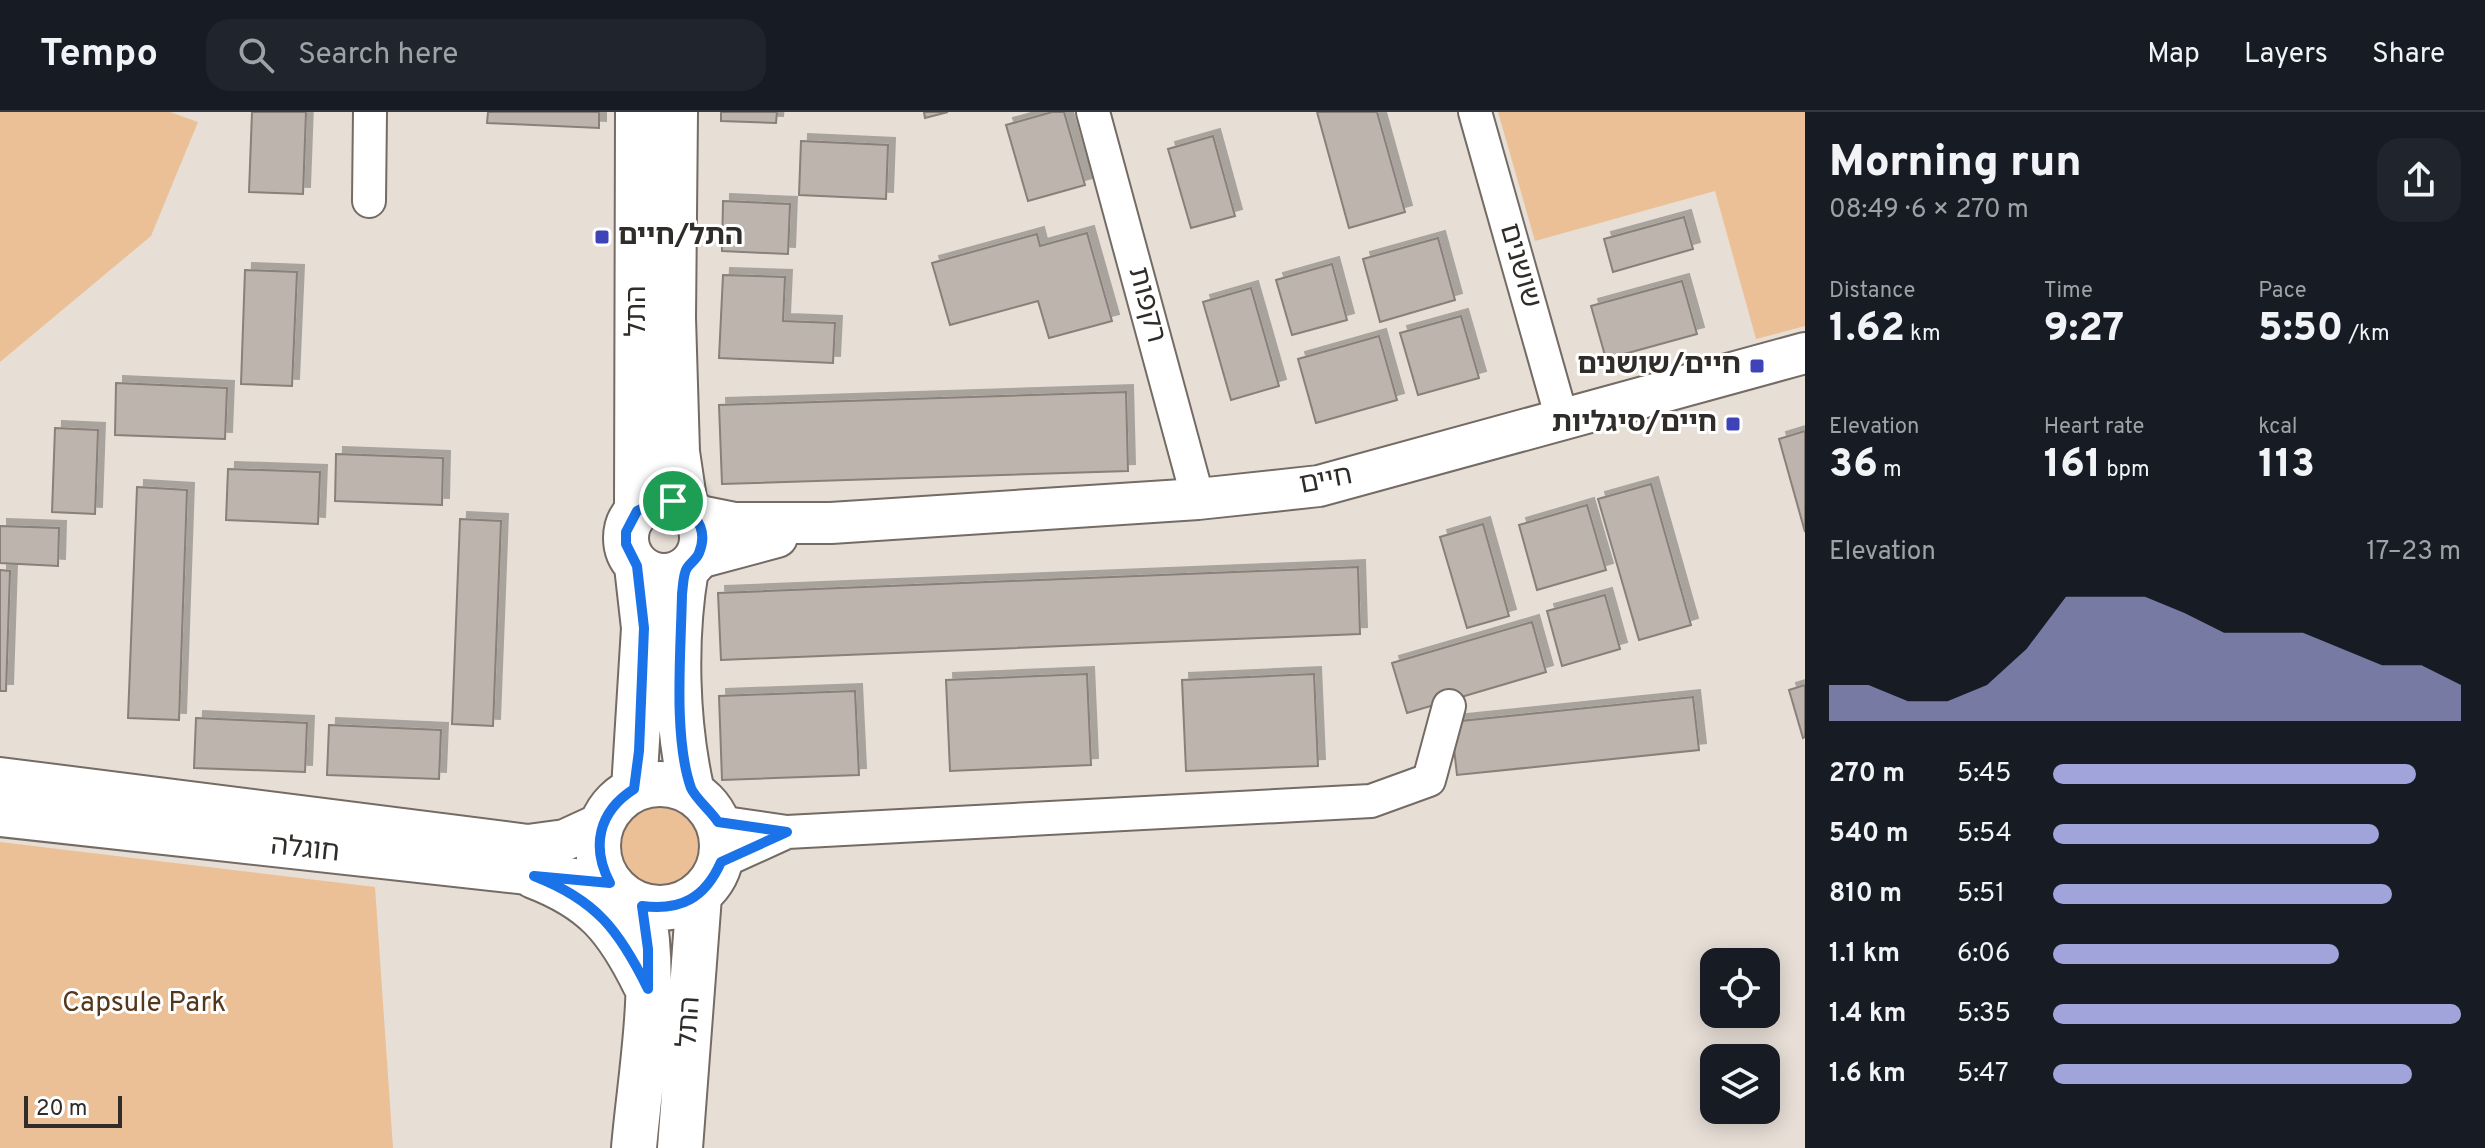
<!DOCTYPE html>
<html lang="en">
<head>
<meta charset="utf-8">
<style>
	body { margin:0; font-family:Overpass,"Noto Sans Hebrew",sans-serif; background:#20242c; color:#f1f3f6; height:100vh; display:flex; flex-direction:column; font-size:30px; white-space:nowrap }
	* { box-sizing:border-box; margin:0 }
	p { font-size:26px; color:#9ea1a6 }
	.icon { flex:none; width:44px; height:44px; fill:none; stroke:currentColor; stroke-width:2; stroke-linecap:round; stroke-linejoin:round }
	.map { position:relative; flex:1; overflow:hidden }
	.sheet { display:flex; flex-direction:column; background:#171b24; width:680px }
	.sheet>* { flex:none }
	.controls { position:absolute; left:1700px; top:836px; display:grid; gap:16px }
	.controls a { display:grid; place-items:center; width:80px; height:80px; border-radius:16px; background:#171b24; box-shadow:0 4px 20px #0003; font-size:40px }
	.scale { position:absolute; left:24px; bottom:20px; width:98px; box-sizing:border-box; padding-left:8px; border:4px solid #2f2c29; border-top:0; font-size:22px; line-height:28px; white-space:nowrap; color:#2f2c29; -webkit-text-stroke:6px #fff; paint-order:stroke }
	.pin { position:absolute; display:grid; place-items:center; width:68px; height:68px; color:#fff; margin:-34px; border:4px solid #fff; border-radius:50%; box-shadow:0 2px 8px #0007 }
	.round { display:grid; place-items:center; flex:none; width:84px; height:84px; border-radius:24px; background:#20242c }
	.head { display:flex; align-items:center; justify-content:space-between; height:136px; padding:0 24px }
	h1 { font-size:44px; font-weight:800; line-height:60px }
	.figures { display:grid; grid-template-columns:repeat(3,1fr); gap:12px; height:136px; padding:8px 24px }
	.figures div { display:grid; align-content:center }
	.figures b { font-size:40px; font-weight:800 }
	.figures small { font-size:22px; font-weight:400 }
	.figures p { font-size:22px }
	.chart { height:224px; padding:16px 24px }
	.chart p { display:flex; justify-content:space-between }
	.chart svg { width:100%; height:144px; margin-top:8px; fill:#a0a4da; opacity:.7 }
	ul { padding:0 24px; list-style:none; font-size:26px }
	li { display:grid; grid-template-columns:128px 96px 1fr; align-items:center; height:60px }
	li i { height:20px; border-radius:10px; background:#a0a4da }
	header { display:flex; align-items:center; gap:48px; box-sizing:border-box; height:112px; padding:0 40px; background:#171b24; border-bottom:2px solid #363941 }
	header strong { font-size:38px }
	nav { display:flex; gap:44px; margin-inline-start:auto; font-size:28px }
	.search { width:560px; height:72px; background:#20242c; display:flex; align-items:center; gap:20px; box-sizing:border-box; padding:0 28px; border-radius:24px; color:#9ea1a6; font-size:30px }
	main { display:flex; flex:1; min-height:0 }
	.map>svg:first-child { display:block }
</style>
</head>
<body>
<header>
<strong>Tempo</strong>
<div class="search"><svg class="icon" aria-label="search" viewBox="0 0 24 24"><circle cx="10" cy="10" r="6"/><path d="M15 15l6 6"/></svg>Search here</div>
<nav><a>Map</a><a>Layers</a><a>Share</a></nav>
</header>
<main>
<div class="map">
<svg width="1805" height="1036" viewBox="0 0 1805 1036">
	<defs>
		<filter id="shadow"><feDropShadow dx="7" dy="-7" stdDeviation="0" flood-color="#0004"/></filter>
	</defs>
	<rect width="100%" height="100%" fill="#e7ded6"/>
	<path fill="#ebc097" d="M0,0H170L198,10L151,124L0,250Z
		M1498,0H1805V214L1756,227L1715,79L1535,129Z
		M616 734a44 44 0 1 1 88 0a44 44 0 1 1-88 0Z
		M0,730L375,775L393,1036H0Z"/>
	<path fill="#bdb4ad" stroke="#888079" stroke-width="2" filter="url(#shadow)" d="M252,0H306L303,82L249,80Z
		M488,0H599V16L487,11Z
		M721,0H777L776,11L721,9Z
		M924,0H948L925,6Z
		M1052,0H1064L1085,73L1028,89L1006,13Z
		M1317,0H1377L1405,100L1349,116Z
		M1213,24L1235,104L1191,116L1168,37Z
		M801,29L888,33L886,87L799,83Z
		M723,89L790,92L788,142L722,139Z
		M1684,105L1693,137L1613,160L1604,127Z
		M1087,121L1112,209L1049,226L1038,189L950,213L932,151L1037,122L1040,134Z
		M1438,126L1455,188L1380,210L1363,147Z
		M1332,152L1347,208L1292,223L1276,168Z
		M245,158L297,160L292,274L241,272Z
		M723,163L785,165L783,209L835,211L833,251L719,246Z
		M1682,169L1697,222L1606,247L1591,194Z
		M1251,176L1279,274L1231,288L1203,190Z
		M1461,204L1479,266L1418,283L1400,221Z
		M1379,224L1397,288L1316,311L1298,247Z
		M116,271L227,276L225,327L115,323Z
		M1126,280L1128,359L722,372L719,293Z
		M55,316L98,318L95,402L52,400Z
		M1805,319V420L1779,327Z
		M336,342L443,346L442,393L335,389Z
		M228,357L320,360L318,412L226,408Z
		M1651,372L1691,513L1639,528L1598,387Z
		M137,375L187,378L179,608L128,606Z
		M1587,393L1606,458L1537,478L1519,413Z
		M460,407L501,409L493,614L452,612Z
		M1483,412L1509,504L1467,516L1440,425Z
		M0,414L59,416L58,454L0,451Z
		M1358,455L1360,522L721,548L718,481Z
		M0,458L10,459L6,579H0Z
		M1605,483L1620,537L1562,554L1547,499Z
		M1532,510L1546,560L1407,601L1392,551Z
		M1087,562L1091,653L950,659L946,568Z
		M1314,562L1318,654L1186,659L1182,568Z
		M1805,573V625L1803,626L1789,578Z
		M855,579L859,663L722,668L719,584Z
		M1693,585L1699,638L1457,663L1451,610Z
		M196,606L307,611L305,660L194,656Z
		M329,613L441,618L439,667L327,663Z"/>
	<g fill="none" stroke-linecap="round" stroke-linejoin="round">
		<defs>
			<path id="minor" d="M1093,0L1198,387
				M1475,0L1562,307
				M369,89L370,0
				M718,710L787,720L1371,689L1429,668L1449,594
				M721,750L787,720"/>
			<path id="tertiary" d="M695,403L735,411H831L1198,387L1319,374L1805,241
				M695,447L777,425
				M0,666L528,733L565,728L602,711
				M0,704L610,771"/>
			<path id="secondary" d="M675,0L673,206L677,340L685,394
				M626 426a38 38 0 1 1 76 0a38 38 0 1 1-76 0Z
				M637,399L638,0
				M686,457C674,527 676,611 692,680
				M598 734a62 62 0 1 1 124 0a62 62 0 1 1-124 0Z
				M634,677L644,516L637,454
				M534,764C594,787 617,815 645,872
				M634,1036C641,957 658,872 642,794
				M680,1036L699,784"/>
		</defs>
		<use href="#minor" stroke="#736b64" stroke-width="36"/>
		<use href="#tertiary" stroke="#736b64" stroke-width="44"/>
		<use href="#secondary" stroke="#736b64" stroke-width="48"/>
		<use href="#minor" stroke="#fff" stroke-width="32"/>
		<use href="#tertiary" stroke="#fff" stroke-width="40"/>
		<use href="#secondary" stroke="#fff" stroke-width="44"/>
	</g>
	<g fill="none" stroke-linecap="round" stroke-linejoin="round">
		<defs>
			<path id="route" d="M660,388C687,390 711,412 699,441C696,448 690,451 687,456C683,462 683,475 682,482C681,538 673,625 691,676C695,686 711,699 718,710L787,720L721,750C705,786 681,799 642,794L648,837V877C619,818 596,788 534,764L610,771C591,735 598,700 634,677L639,639L644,516L637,454L626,432V420L637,399Z"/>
		</defs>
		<use href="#route" stroke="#fff" stroke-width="16"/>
		<use href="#route" stroke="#1a73e8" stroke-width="10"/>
	</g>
	<g fill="#3e43b7" stroke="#fff" stroke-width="3">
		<rect x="594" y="117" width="16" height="16" rx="4"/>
		<rect x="1749" y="246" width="16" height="16" rx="4"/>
		<rect x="1725" y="304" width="16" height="16" rx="4"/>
	</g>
	<g text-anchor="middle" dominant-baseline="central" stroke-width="6" stroke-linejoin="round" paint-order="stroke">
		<g font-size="28" font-weight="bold" fill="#2f2c29" stroke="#fff" text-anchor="end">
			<text x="618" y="125" text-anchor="start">התל/חיים</text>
			<text x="1741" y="254">חיים/שושנים</text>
			<text x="1717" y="312">חיים/סיגליות</text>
		</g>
		<g font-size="28" fill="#2f2c29" stroke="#fff">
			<text transform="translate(1519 154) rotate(74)">שושנים</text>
			<text transform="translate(1146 193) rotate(75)">רקפות</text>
			<text transform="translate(638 199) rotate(-90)">התל</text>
			<text transform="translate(1326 369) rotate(-11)">חיים</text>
			<text transform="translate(305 738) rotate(6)">חוגלה</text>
			<text transform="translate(690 910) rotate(-86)">התל</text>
		</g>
		<g font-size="28" fill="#55381b" stroke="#fff">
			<text x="144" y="892">Capsule Park</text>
		</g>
	</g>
</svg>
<div class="controls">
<a><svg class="icon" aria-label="locate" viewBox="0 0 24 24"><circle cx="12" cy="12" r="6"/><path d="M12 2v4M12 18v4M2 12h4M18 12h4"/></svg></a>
<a><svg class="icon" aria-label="layers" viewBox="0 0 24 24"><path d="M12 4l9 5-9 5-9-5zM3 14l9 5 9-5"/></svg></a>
</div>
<div class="scale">20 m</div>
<div class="pin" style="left:673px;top:389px;background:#1e9e55"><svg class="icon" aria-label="arrive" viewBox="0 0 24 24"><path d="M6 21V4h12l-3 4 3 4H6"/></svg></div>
</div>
<section class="sheet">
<div class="head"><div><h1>Morning run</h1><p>08:49 · 6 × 270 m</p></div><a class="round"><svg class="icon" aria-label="share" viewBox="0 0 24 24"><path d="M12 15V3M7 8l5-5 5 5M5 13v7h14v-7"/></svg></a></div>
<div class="figures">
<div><p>Distance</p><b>1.62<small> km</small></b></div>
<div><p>Time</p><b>9:27</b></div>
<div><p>Pace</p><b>5:50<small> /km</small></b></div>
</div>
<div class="figures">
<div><p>Elevation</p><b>36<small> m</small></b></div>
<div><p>Heart rate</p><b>161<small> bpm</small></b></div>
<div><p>kcal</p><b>113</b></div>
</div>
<div class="chart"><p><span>Elevation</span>17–23 m</p>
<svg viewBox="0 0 160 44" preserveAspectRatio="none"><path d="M0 44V33L10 33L20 38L30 38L40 33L50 22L60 6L70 6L80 6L90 11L100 17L110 17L120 17L130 22L140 27L150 27L160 33V44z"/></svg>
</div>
<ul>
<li><b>270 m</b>5:45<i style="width:89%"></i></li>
<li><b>540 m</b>5:54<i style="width:80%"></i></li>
<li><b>810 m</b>5:51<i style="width:83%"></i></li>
<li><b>1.1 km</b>6:06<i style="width:70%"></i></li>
<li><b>1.4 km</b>5:35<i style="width:100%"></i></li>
<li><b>1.6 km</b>5:47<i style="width:88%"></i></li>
</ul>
</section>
</main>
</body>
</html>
